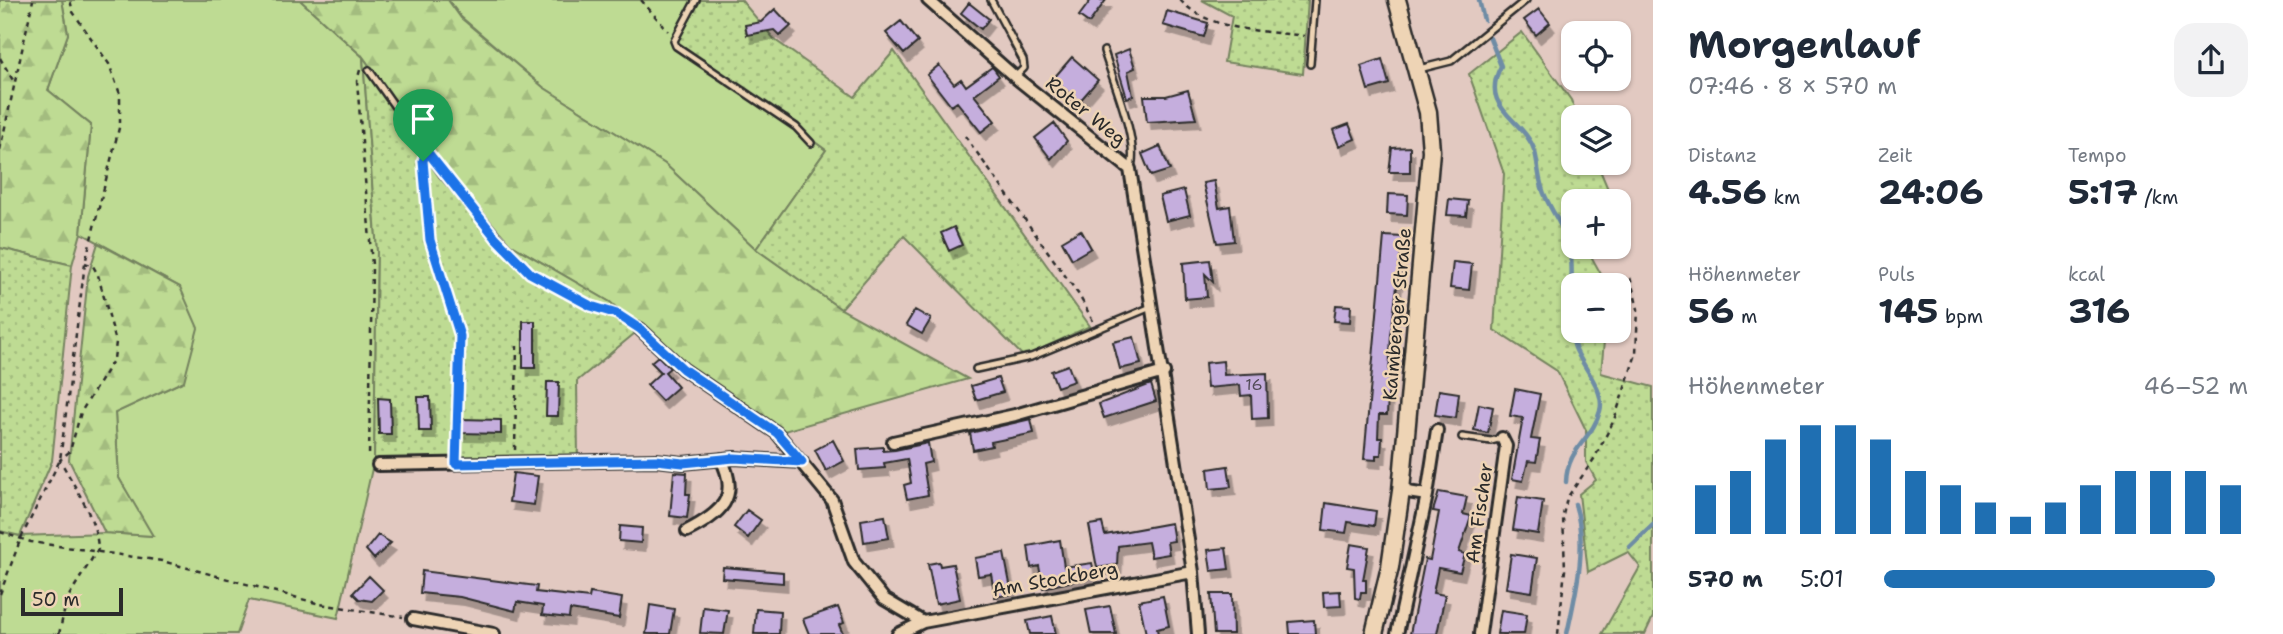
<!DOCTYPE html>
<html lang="de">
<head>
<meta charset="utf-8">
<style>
	body { margin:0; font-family:"Shantell Sans",sans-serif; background:#f2f2f3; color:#1f2937; height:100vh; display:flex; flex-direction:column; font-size:26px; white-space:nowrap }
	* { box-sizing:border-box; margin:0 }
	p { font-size:23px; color:#747a83 }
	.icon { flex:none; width:38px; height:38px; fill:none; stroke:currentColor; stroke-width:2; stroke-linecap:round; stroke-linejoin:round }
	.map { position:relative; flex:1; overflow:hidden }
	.details { display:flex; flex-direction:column; background:#fff; width:630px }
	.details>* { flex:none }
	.tools { position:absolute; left:1561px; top:21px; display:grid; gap:14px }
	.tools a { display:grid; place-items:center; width:70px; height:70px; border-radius:14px; background:#fff; box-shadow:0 2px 5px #0004; font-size:35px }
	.scale { position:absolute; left:21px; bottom:18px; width:102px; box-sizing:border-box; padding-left:7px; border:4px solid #2b2b2b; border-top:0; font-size:19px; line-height:24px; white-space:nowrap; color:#2b2b2b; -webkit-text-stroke:5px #eed4b5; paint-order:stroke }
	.pin { position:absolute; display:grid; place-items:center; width:60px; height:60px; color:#fff; margin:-72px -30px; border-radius:50% 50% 50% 0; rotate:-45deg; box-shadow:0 0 7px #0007 }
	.pin .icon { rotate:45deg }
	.round { display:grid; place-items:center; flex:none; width:74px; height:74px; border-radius:21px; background:#f2f2f3 }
	.headline { display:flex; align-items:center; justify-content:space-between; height:119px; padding:0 35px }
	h1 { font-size:38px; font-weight:700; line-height:52px }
	.metrics { display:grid; grid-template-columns:repeat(3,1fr); gap:10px; height:119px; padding:7px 35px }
	.metrics div { display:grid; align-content:center }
	.metrics b { font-size:35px; font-weight:700 }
	.metrics small { font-size:19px; font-weight:400 }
	.metrics p { font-size:19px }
	.chart { height:196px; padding:14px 35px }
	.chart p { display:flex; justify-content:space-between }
	.chart svg { width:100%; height:126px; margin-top:7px; stroke:#1f6fb2; stroke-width:6 }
	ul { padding:0 35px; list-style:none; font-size:23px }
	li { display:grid; grid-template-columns:112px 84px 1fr; align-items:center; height:52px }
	li i { height:18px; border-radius:9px; background:#1f6fb2 }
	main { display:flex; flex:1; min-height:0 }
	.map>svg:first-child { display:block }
</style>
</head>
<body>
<main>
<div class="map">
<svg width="1653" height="634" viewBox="0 0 1653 634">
	<defs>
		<pattern id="forest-firs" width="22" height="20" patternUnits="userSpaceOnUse" patternTransform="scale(1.75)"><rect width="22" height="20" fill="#bedb93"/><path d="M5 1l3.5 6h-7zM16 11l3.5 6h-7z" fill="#a3bc7f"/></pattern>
		<pattern id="garden-dots" width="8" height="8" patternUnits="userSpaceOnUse" patternTransform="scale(1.75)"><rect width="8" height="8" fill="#bedb93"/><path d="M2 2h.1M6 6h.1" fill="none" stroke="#a3bc7f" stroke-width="1.8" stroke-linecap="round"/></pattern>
		<filter id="shadow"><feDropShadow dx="4.5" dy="8" stdDeviation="0" flood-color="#0004"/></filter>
	</defs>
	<rect width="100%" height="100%" fill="#e2c9c1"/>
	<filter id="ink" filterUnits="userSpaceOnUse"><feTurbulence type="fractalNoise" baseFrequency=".0143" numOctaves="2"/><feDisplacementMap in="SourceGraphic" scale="14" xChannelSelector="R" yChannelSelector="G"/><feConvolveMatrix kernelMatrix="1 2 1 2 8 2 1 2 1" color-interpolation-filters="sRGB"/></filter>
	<g filter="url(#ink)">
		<path fill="#bedb93" stroke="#74835f" stroke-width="2" d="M62,0H300L363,57L377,251L374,460L338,618L249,600L237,634H0V531L20,536L105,533L152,536L119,478L115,413L184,381L180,287L81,233L91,125L48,90L68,34Z
			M448,0H698L678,42L826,150L756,249L665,164L543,87L461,17Z"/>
		<path fill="url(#forest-firs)" stroke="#74835f" stroke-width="2" d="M0,0H62L68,34L48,90L91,125L81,233L72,265L0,248Z
			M300,0H448L461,18L543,87L665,164L756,249L841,309L968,379L777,433L683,369L610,302L510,244L436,160L363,57Z
			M98,243L180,287L198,328L184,381L115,413L119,478L153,536L105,533L69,460L88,276Z"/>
		<path fill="url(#garden-dots)" stroke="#74835f" stroke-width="2" d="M698,0H741L775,40L855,97L894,51L1090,326L1024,357L904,236L841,309L756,249L826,150L677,42Z
			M1202,0H1308L1303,74L1224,62L1232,16Z
			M1522,32L1571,100L1578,117H1573V163H1597L1613,201H1573V247H1586L1607,285H1573V331H1605L1601,373L1653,387V617L1645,634H1602L1640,567L1628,552L1588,572L1579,494L1596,480L1586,462V430L1557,371L1494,330L1504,174L1469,74Z
			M363,57L436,160L510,244L610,302L640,329L577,381L578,458L374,460L377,251Z
			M0,248L72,265L52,461L20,536L0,531Z"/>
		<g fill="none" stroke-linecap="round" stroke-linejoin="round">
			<path stroke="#6e8ca5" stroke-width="4.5" d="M1479,0L1484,20
				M1490,38L1501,66C1478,110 1525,118 1535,152C1539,167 1538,183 1546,198C1555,218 1569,234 1571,257C1574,286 1566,320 1575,348C1582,366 1606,391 1600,411C1593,439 1567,448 1566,482
				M1630,547L1653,525
				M1567,634C1576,592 1588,545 1575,504"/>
		</g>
		<path fill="#c5aedd" stroke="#2b2b2b" stroke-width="2" filter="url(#shadow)" d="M1091,0H1106L1089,23L1079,16Z
			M969,3L989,19L981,29L961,13Z
			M775,9L791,26L780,36L774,30L747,35L745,25L761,22Z
			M1539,9L1550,23L1536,35L1524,20Z
			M1167,11L1208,23L1204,37L1163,25Z
			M901,21L918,42L904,54L886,33Z
			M1129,49L1135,68L1128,71L1133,96L1127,98L1114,55Z
			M1072,57L1098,80L1079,102L1053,79Z
			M1382,59L1389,84L1368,90L1361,66Z
			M939,65L954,84L961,79L966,86L992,67L994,69L999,76L974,95L995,121L981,132L957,102L951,106L927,75Z
			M1188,90L1196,119L1147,122L1144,96H1166Z
			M1054,123L1067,141L1051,159L1035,138Z
			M1349,124L1355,139L1339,146L1333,130Z
			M1160,146L1170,170L1151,176L1142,154Z
			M1410,147V172H1389L1392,148Z
			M1214,181L1219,208L1230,206L1234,241L1217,243L1203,183Z
			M1184,190L1190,215L1166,221L1160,196Z
			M1388,194L1408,195L1407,215L1387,214Z
			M1449,199L1468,201L1466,216L1447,215Z
			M954,227L962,245L949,251L941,233Z
			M1081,230L1091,248L1072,259L1062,241Z
			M1384,236L1403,237L1391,335L1387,415H1379L1378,438H1382L1381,455H1376V460L1364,459Z
			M1210,260L1213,282L1205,274L1207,297L1185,299L1183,263Z
			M1453,262L1472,264L1469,290L1450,288Z
			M1336,305L1351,306L1350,322L1334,321Z
			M915,310L931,319L922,334L906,325Z
			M523,321H535V368H523Z
			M1134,337L1141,364L1120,369L1113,342Z
			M658,356L670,368L665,372L678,387L662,401L647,385L661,372L651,362Z
			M1223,361L1224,375L1267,373L1268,418L1252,419L1251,395L1241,396L1240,385L1207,388L1205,363Z
			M1068,365L1074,381L1057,387L1051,371Z
			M998,378L1003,392L976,400L971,386Z
			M547,382H559L558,416H546Z
			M1151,384L1156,401L1104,418L1099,404Z
			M1515,389L1540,394L1531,439L1540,440L1536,462L1528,461L1523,481L1512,479L1523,418L1510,416Z
			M1439,390L1459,393L1456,418L1435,415Z
			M418,397H430L431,431H419Z
			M378,398L390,399L391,434H379Z
			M1479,404L1493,407L1488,433L1474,430Z
			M460,419L501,420V434L460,433Z
			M1031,419L1034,433L991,442L992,446L973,450L970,433Z
			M833,440L844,461L826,471L815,450Z
			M928,443L931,462L923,464L928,495L907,499L904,485L911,483L907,459L884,463L885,468L859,470L857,449L883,447V451L895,450Z
			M1228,466L1231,487L1210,489L1208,469Z
			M674,472L687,473L686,494H690L687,518L670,516Z
			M513,473L538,476L534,505L509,502Z
			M1439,492L1467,497L1463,514L1471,516L1459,552L1465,554L1460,572L1438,568L1433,593L1445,595L1437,634H1410L1425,559L1430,560L1439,512L1433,511Z
			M1518,497L1543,501L1538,534L1513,530Z
			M1326,503L1376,511L1374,526L1348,522L1346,533L1323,530Z
			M747,510L761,520L748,538L734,527Z
			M885,516L889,538L864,542L861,520Z
			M1102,523L1105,535L1171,523L1174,541L1167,542L1169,554L1151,557L1148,542L1118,546L1117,565L1097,568L1089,525Z
			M620,526L642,528L641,543L619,541Z
			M378,535L391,543L374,559L366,550Z
			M1060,540L1064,567L1092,563L1095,576L1043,588L1039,566L1031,568L1028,546Z
			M1351,544L1369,547L1363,580H1366V592H1361L1360,599L1355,598L1354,568L1347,567Z
			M1226,548L1229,569L1211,571L1208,550Z
			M1004,553L1012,594L995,597L991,574L978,576L975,558Z
			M1511,554L1537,558L1532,592L1506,588Z
			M939,562L940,566L953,564L960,599L936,604L928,564Z
			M723,567L783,572V583L722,578Z
			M422,571L537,586L536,592L589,598L590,593L622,598L619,618L570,610L569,618L542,615L543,606L517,602L515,611L460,597L420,593Z
			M369,576L383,590L372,601L359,599L353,593Z
			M1340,591L1341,606L1324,607L1323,592Z
			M1211,594H1232L1233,634H1214Z
			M1163,596L1169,626L1157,629L1158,634H1146L1139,601Z
			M650,605L674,609L670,634H646Z
			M1110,606L1116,634H1091L1086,610Z
			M703,607L728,610L724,634L700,633Z
			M838,607L844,623L839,625L843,634H809L803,619Z
			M756,609L780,611L779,634H754Z
			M1501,610L1527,614L1524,634H1497Z
			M1052,616L1056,634H1030L1027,621Z
			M1314,620L1315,634H1290L1289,622Z"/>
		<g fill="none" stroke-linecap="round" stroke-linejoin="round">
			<defs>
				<path id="service" d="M696,0L674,41L676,46L796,127L811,143
					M991,0L1023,60L1024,68L1015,77
					M1104,51C1112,78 1141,146 1130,169
					M1310,64L1315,0
					M1419,69L1451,61L1526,0
					M369,70L443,175L530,273L591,306L617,314L640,329
					M976,369L1031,357L1151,307
					M1462,437L1491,441L1502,438"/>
				<path id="minor" d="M928,0L1015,77L1130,169L1193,572L1198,634
					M640,329L683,369L777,433L832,500L854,562L884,599L923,622
					M893,442L1015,415L1164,372
					M378,465L656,460L683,463L734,458L802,462
					M1401,491L1427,495
					M687,531C720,514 741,498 721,459
					M413,619L494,634
					M898,634L923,622L1193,572
					M1397,634L1427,495L1437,430
					M1480,634L1506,446L1502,438"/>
				<path id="secondary" d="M1374,634L1390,567L1401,491L1431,151L1428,112L1397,0"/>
			</defs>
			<use href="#service" stroke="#2b2b2b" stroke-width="10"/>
			<use href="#minor" stroke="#2b2b2b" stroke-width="16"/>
			<use href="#secondary" stroke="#2b2b2b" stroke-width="21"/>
			<path stroke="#2b2b2b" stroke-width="2.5" stroke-dasharray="5 5" stroke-linecap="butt" d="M641,0L668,31
				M1180,0C1210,32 1263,30 1304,36
				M0,58L14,82
				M360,70L357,81L372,265L369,457
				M965,136L1079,295L1094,323
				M0,150L33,0
				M424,165L430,240L460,336L457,451
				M515,450L517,346
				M0,532L31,542L162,561L320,604L403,617
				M0,594L21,538L60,460L85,263L120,124V94L109,64L73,12L70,0
				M59,634L67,599L98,549C97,519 74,486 60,460L70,451L81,412L114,359L116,342L98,275L93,266L85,263
				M1558,634L1565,570L1563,515L1567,498L1594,459L1614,420L1636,354L1638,309L1630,277"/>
			<use href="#service" stroke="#eed4b5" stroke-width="5"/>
			<use href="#minor" stroke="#eed4b5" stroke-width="10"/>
			<use href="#secondary" stroke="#eed4b5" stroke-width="16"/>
		</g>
	</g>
	<g fill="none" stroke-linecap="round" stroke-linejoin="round" filter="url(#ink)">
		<defs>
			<path id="route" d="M426,150L496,238L530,273L591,306L617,314L640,329L683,369L777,433L802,462L734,458L683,463L656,460L456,464L460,336L430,240L423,161Z"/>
		</defs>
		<use href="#route" stroke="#fff" stroke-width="14"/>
		<use href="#route" stroke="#1a73e8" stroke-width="9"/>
	</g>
	<g text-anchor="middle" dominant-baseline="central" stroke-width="5" stroke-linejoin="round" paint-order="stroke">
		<g font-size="16" fill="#524c58">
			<text x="1254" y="384">16</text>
		</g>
		<g font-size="19" fill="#2b2b2b" stroke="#eed4b5">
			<text transform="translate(1086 111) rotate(39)">Roter Weg</text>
			<text transform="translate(1397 314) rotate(-85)">Kaimberger Straße</text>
			<text transform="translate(1479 513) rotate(-82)">Am Fischer</text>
			<text transform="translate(1055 579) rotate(-10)">Am Stockberg</text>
		</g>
	</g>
</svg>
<div class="tools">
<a><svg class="icon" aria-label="locate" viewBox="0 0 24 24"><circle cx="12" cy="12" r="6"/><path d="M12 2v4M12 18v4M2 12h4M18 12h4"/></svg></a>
<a><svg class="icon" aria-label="layers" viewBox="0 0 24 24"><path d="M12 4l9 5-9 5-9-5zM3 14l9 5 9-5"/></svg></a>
<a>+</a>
<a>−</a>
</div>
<div class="scale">50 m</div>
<div class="pin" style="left:423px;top:161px;background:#1e9e55"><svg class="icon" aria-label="arrive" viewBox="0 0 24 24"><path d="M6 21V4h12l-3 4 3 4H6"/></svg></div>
</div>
<section class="details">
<div class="headline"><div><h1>Morgenlauf</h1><p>07:46 · 8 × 570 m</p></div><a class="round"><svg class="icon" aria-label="share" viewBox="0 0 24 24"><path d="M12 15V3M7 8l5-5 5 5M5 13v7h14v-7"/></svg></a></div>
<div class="metrics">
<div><p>Distanz</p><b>4.56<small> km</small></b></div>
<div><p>Zeit</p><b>24:06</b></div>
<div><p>Tempo</p><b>5:17<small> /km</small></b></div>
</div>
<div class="metrics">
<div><p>Höhenmeter</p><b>56<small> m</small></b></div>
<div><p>Puls</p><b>145<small> bpm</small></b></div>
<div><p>kcal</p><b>316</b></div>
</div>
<div class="chart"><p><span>Höhenmeter</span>46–52 m</p>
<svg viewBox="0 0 160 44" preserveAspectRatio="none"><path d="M5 44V27M15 44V22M25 44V11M35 44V6M45 44V6M55 44V11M65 44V22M75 44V27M85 44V33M95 44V38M105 44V33M115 44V27M125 44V22M135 44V22M145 44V22M155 44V27"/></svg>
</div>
<ul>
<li><b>570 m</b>5:01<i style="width:91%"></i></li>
</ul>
</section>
</main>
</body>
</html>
